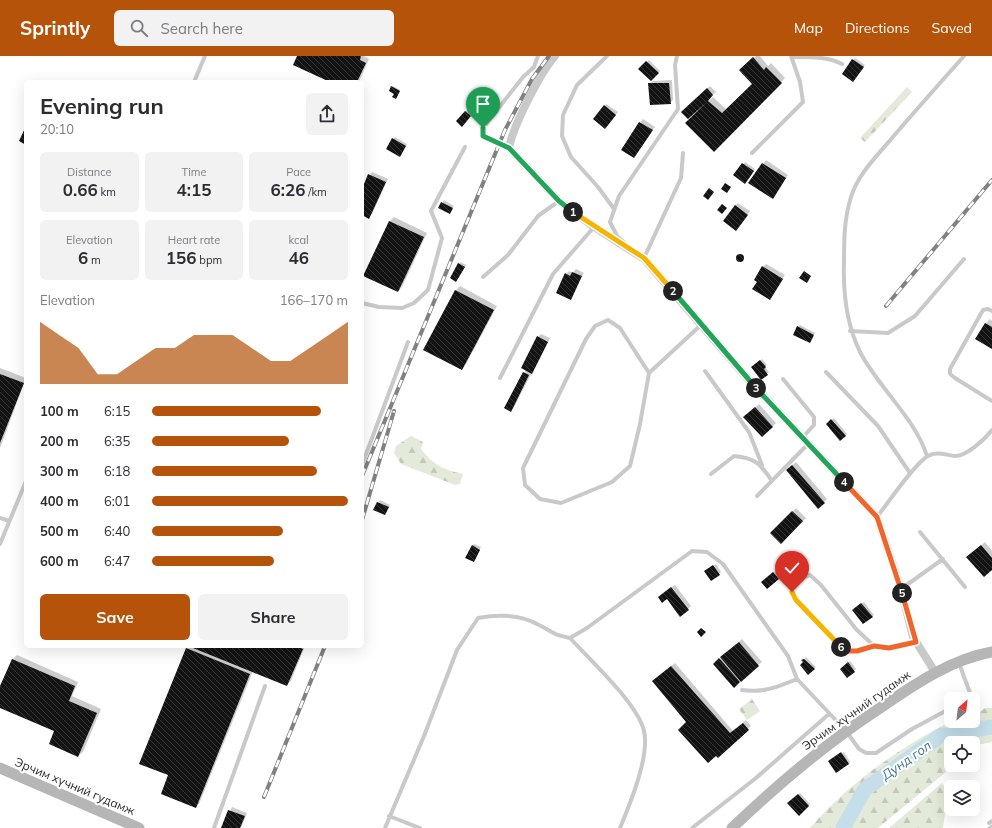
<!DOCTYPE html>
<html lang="en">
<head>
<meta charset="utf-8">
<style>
	body { margin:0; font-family:Mulish,sans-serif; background:#f2f2f3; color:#2b2b33; height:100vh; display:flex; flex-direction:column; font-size:15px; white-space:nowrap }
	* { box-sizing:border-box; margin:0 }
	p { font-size:13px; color:#7c7c81 }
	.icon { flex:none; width:22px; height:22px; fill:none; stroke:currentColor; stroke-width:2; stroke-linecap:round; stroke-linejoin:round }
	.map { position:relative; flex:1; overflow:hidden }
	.panel { position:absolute; left:24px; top:24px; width:340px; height:568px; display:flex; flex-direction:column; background:#fff; border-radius:6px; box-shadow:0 4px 16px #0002 }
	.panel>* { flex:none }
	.needle { width:26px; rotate:28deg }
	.fabs { position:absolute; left:944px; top:636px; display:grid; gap:8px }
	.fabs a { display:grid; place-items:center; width:36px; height:36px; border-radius:6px; background:#fff; box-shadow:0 4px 16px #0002; font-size:20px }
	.pin { position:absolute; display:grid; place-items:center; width:34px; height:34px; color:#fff; margin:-41px -17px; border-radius:50% 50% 50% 0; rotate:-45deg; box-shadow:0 0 4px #0007 }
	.pin .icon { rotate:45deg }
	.km { position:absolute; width:20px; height:20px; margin:-10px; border-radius:50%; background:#222; color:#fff; font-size:11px; line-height:20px; text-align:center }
	.round { display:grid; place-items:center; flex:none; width:42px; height:42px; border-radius:6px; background:#f2f2f3 }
	.head { display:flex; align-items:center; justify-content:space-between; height:68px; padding:0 16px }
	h1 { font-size:22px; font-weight:700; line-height:30px }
	.figures { display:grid; grid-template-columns:repeat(3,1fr); gap:6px; height:68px; padding:4px 16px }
	.figures div { display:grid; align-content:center; border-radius:6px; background:#f2f2f3; text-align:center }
	.figures b { font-size:17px; font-weight:700 }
	.figures small { font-size:11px; font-weight:400 }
	.figures p { font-size:11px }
	.chart { height:112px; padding:8px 16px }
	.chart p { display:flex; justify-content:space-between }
	.chart svg { width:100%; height:72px; margin-top:4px; fill:#b45309; opacity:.7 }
	.button { display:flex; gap:8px; margin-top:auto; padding:8px 16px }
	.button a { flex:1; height:46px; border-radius:6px; background:#b45309; color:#fff; font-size:16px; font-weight:700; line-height:46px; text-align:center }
	.button a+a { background:#f2f2f3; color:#2b2b33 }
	ul { padding:0 16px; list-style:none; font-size:13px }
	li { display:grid; grid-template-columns:64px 48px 1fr; align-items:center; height:30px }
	li i { height:10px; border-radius:5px; background:#b45309 }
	header { display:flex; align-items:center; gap:24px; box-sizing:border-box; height:56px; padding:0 20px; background:#b45309; color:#fff }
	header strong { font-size:19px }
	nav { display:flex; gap:22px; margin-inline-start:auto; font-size:14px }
	.search { width:280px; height:36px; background:#f2f2f3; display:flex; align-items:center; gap:10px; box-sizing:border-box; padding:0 14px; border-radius:6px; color:#7c7c81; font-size:15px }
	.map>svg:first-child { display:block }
</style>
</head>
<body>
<header>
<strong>Sprintly</strong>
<div class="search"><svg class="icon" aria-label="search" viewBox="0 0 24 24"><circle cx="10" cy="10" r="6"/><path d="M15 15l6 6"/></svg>Search here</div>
<nav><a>Map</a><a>Directions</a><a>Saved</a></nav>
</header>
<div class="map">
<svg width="992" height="772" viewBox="0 0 992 772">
	<defs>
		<pattern id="forest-firs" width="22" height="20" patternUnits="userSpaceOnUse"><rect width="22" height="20" fill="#e3ead9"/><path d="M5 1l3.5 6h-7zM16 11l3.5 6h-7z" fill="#c3c9ba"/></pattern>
		<pattern id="building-back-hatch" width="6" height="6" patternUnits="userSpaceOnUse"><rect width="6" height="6" fill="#131313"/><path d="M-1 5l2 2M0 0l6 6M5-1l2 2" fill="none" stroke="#363636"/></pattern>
	</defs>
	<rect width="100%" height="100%" fill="#fff"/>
	<path fill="url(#forest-firs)" d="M907,31L912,36L865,86L860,82Z
		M411,380L423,386L421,393C435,410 442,413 463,418L460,428L455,429L401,408L394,397L396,390Z
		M752,643L760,655L747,664L739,653Z
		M985,652H992V686L977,689L976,659Z
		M951,665H963L967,674L956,687H951L946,716L878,772H810C849,727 899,692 951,665Z
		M942,727L948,735L943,772H889Z"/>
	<path fill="#0003" d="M299,0H364L369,3L359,26H333Z
		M756,0H760L768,10L771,7L785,22L714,94L686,67L713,41L727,54L754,28L745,9Z
		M855,2L865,9L855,22L843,17Z
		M649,4L660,15L651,23L640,13Z
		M672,24L673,44L670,47L650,28L653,25Z
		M393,30L400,34L396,41L395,37L390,35Z
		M710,30L716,36L688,61L683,56Z
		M606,48L618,56L607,70L605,50Z
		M467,54L472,58L462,69L457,65Z
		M643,63L655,71L637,97L623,93Z
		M395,81L407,88L401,98L393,83Z
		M766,104L788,119L776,138L750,127Z
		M745,106L755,113L747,125L735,119Z
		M372,116L388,123L372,158L369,161L362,158V135Z
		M444,144L454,150L450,157L440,151Z
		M738,147L750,155L739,171L735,150Z
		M394,161L427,177L402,231L398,235L390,165Z
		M739,199H743L742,204H738Z
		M460,206L466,209L456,224L459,208Z
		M766,208L785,219L770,242L758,225L763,211Z
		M576,213L584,217L570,242L564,220L569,215L573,217Z
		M460,230L497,250L466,308L462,313L425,293L456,234Z
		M990,263L992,265V291L985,268Z
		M800,269L815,277L810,286L798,271Z
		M541,278L550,282L513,353L505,352L526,314L538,281Z
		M762,303L767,309L765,311L769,316L767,318L753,311Z
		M0,312L26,322L0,392Z
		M759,348L776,367L762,380L745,361Z
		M834,362L847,378L841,384L827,368Z
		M796,406L827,443L824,446L790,411Z
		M380,444L390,449L385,458L375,454Z
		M796,452L806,462L781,487L771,477Z
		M985,486L992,495V513L971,498Z
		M474,488L481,491L474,505L472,490Z
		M716,508L721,516L719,518L707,514Z
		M775,515L780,521L767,532L762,526Z
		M675,529L691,550L688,553L663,538Z
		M864,546L874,559L872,561L855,552Z
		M742,583L762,606L734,630L714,608Z
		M190,590L194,591L195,590H305L291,625L287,629L253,615L199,748L196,751L187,593Z
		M17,599L78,626L72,640L101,653L83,696L78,700L55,675L0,651V632L12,604Z
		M806,601L816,611L808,617L803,604Z
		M850,605L856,613L854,615L843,611Z
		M675,607L733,675L746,664L751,670L718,700L688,666L657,622Z
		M844,696L850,706L849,708L830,705Z
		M800,737L810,748L799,758L789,747Z
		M232,751L247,757L241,772H222Z
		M992,768V772H987L988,771Z"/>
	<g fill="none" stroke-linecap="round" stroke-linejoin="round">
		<path stroke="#c4deea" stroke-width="15" d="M843,772L865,733L940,680L992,671"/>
	</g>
	<path fill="url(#building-back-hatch)" d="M297,0H361L360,4L366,7L357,26H330L293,9Z
		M753,1L764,14L766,11L782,27L714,96L685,67L707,46L688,63L681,56L707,32L713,39L708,45L722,57L752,28L739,14Z
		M852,3L864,11L853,26L842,18Z
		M646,5L659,17L651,25L638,13Z
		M648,27H669L671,48L650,49Z
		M391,30L400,35L396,43L392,41L394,38L389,35Z
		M604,49L616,59L605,73L593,63Z
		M465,55L471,60L462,71L456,65Z
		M639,66L653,74L634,102L621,94Z
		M26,70V89L19,85Z
		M392,82L406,90L400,101L386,93Z
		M742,107L754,115L745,128L733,119Z
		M762,107L786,122L773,143L748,127Z
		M368,118L386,126L369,163L362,159V133Z
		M725,127L731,131L727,137L721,133Z
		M709,132L714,136L708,144L703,140Z
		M441,146L453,152L450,158L438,152Z
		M722,148L727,152L722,158L717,154Z
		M735,149L748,159L736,175L723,165Z
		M389,165L424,181L398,236L363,220Z
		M736 202a4 4 0 1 1 8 0a4 4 0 1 1-8 0Z
		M458,207L465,211L456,226L450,222Z
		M762,210L783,223L770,244L752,233L757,226L754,224Z
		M804,215L811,220L807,227L799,222Z
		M572,216L582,220L571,244L556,237L564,219L565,217L570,220Z
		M455,234L494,254L462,314L423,294Z
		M985,267L992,271V293L975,283Z
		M797,270L814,279L810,287L793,279Z
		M537,280L548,286L532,318L521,312Z
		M760,304L766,311L764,313L768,319L761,324L751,311Z
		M523,316L529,319L511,356L504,352Z
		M0,318L24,327L0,387Z
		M755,351L773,371L762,381L743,361Z
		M831,363L846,380L840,385L826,368Z
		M792,409L825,447L818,453L786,414Z
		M377,446L389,451L385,459L373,454Z
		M792,455L803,465L781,488L770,477Z
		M472,489L480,494L474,506L465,502Z
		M981,489L992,502V514L984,521L966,501Z
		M713,509L720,519L711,525L704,515Z
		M773,516L779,523L767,533L761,526Z
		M671,531L689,554L680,561L667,543L662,547L658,541Z
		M861,547L873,561L863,568L852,554Z
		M701,572L706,576L701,581L697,576Z
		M739,586L759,610L741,626L720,601Z
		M193,590H296L303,593L287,630L193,592Z
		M186,592L250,618L196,752L161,738L168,719L139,708Z
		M719,602L740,626L734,632L713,608Z
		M12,603L75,630L69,645L97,657L78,701L49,688L54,675L0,652V630Z
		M804,603L815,613L808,619L800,609L803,606L801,604Z
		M848,606L855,616L847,622L840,613Z
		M671,610L730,677L743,667L749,674L718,702L716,700L708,707L678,674L686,666L652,625Z
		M841,696L849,708L836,717L828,705Z
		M798,738L809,750L799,760L787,747Z
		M228,754L245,760L240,772H221Z"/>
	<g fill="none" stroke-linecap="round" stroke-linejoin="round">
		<path stroke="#c9c9c9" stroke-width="4" d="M607,0L577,29L563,59L562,80L571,101L598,131L614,153
			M792,1C809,1 826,0 842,8
			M194,26L205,0
			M509,92L483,80V72L523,21L534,11L538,0
			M752,97L803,46L800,26L791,0
			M625,187L617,180L610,166L619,140L678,53L675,9L677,0
			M644,202L681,122L683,97
			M483,221L508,199L538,160L559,145
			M362,247L379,251L402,252L414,247L428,234L442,182L431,155L465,91
			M992,255L988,253L983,254L950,313V318L955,322L992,345
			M850,275L888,277L915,260L964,203
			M705,315L749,376L762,409
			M826,316L878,370L910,417
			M649,317L620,272L608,264L595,270L586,283L523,412L525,429L540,443L561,447L612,426L630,410L640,368L649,317L702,268
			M500,322L553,218L594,171
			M783,323L814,361V369L803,381
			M927,400C915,362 878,331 860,296C847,269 843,237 844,207C844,185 844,163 851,141C858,118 877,100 892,82C916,54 940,27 964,0
			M362,409L408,286
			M711,418L734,400C755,402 760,407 772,425
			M757,440L808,388
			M877,461C888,447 915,407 928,400C936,395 946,399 955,400C967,400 985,383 992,374
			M0,462L9,465
			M920,476L965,531
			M0,488L26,425
			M901,533L943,503
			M570,582C590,604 638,648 644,675C650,700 630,748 620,772
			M874,590C860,594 852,597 839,590L796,544L792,536L798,523L810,519L821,529L856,573L874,590L889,592L915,586
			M959,607L970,637L965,643
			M742,634C763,637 778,631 797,623
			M389,760L420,772
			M989,767L992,765
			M214,772L265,630
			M385,772L424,680L457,594L478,562C499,558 520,558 539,569C553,576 553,579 570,582L587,572L692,495L707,496L723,508L788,600L797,623L846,675L859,693L866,697H876L912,673L951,652
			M692,772L756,722L829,658"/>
		<path stroke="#c9c9c9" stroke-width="8" d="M555,0C540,17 513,70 509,92L559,145L594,171L644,203L746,321L877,461L901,533L913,581L935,616"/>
		<path stroke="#b6b6b6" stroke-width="11" d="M0,712L139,772
			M732,772C780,726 830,684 886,648C918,626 953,603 992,596"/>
		<defs>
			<path id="rail" d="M886,250L992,124
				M362,420L505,74L532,23L549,0
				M362,464L394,355
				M264,741L325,590"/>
		</defs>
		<use href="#rail" stroke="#818181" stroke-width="4"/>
		<use href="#rail" stroke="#fff" stroke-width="2.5" stroke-dasharray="8" stroke-linecap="butt"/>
	</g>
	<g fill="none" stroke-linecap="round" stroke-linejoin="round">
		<defs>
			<path id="split-1" d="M483,72V80L509,92L559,145L573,156"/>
			<path id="split-2" d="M573,156L644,202L673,235"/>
			<path id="split-3" d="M673,235L756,332"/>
			<path id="split-4" d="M756,332L844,426"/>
			<path id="split-5" d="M844,426L877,461L902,537"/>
			<path id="split-6" d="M841,591L847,595H857L874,590L889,592L916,586L902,537"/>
			<path id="split-7" d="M792,536L796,544L841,591"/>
		</defs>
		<use href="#split-1" stroke="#fff" stroke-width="8"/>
		<use href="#split-2" stroke="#fff" stroke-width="8"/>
		<use href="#split-3" stroke="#fff" stroke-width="8"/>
		<use href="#split-4" stroke="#fff" stroke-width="8"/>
		<use href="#split-5" stroke="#fff" stroke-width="8"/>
		<use href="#split-6" stroke="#fff" stroke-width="8"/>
		<use href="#split-7" stroke="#fff" stroke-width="8"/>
		<use href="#split-1" stroke="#22a559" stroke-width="5"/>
		<use href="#split-2" stroke="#f5b400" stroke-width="5"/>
		<use href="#split-3" stroke="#22a559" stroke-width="5"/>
		<use href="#split-4" stroke="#22a559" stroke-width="5"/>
		<use href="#split-5" stroke="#f0652b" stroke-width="5"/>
		<use href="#split-6" stroke="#f0652b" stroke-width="5"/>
		<use href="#split-7" stroke="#f5b400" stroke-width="5"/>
	</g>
	<g text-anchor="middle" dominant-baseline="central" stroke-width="4" stroke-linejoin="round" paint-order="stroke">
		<g font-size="12" fill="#2c2c2c" stroke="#fff">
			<text transform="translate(856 654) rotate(-35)">Эрчим хүчний гудамж</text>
			<text transform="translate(75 730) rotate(23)">Эрчим хүчний гудамж</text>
		</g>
		<g font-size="13" font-style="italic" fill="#3b738c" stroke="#fff">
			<text transform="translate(906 704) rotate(-35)">Дунд гол</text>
		</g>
	</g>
</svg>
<div class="fabs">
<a><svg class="needle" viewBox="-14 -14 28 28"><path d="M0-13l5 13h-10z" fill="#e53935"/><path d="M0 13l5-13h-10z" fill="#7c7c81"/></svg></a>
<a><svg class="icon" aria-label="locate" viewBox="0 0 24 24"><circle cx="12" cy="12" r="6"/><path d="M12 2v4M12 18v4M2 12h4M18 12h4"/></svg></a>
<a><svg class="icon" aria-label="layers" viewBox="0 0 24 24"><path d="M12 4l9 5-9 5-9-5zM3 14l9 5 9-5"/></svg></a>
</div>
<div class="pin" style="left:483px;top:72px;background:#1e9e55"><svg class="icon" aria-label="arrive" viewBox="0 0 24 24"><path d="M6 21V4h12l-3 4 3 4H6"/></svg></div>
<div class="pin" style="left:792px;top:536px;background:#d93025"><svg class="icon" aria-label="check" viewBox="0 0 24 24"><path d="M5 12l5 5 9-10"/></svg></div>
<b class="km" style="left:573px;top:156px">1</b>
<b class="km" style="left:673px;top:235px">2</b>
<b class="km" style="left:756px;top:332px">3</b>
<b class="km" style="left:844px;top:426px">4</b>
<b class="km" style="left:902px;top:537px">5</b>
<b class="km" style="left:841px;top:591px">6</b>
<section class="panel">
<div class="head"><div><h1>Evening run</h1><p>20:10</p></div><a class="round"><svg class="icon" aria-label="share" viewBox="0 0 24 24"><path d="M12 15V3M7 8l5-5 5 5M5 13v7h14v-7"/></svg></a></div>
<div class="figures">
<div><p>Distance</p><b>0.66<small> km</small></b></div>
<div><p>Time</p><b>4:15</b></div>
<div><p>Pace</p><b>6:26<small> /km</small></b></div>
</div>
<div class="figures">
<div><p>Elevation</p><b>6<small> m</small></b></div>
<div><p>Heart rate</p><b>156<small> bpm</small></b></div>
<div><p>kcal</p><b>46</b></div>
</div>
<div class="chart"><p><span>Elevation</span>166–170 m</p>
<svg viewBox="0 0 160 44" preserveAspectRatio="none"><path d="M0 44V6L10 14L20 22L30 38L40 38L50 30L60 22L70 22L80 14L90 14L100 14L110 22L120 30L130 30L140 22L150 14L160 6V44z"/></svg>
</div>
<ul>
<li><b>100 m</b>6:15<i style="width:86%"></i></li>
<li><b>200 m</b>6:35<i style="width:70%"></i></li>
<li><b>300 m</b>6:18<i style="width:84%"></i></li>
<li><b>400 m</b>6:01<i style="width:100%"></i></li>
<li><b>500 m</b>6:40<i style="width:67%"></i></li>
<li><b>600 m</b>6:47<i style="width:62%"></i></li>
</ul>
<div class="button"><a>Save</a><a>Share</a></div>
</section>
</div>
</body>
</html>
